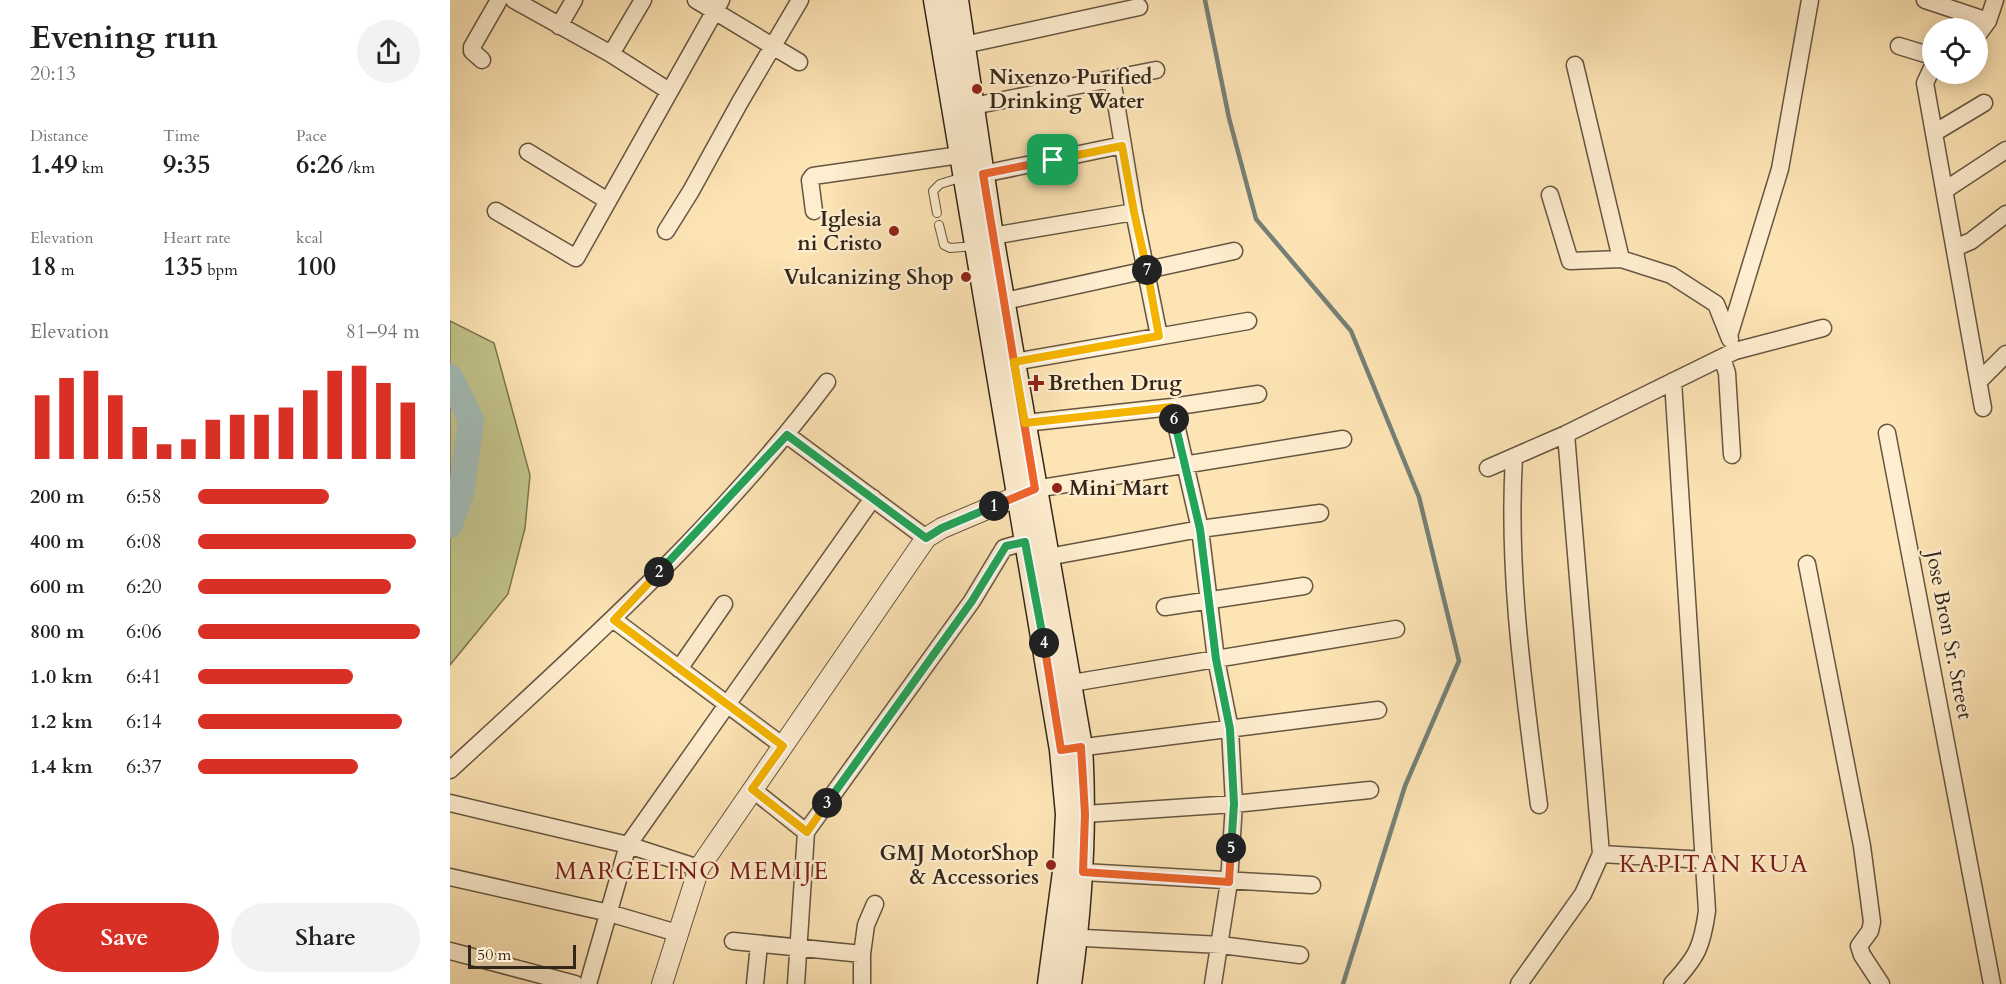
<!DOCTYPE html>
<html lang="en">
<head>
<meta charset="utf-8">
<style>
	body { margin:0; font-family:Cardo,serif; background:#f2f2f2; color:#202124; height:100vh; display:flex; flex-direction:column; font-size:22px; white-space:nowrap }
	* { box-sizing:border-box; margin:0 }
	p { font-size:20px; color:#757577 }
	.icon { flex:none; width:33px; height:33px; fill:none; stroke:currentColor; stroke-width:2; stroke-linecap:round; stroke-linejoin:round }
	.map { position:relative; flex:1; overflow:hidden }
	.drawer { display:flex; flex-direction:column; background:#fff; width:450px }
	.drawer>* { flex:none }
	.buttons { position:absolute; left:1472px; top:18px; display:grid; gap:12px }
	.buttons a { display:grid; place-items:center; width:66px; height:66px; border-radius:50%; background:#fff; box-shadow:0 3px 15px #0003; font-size:30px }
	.scale { position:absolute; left:18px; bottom:15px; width:108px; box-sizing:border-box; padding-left:6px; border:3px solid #32271a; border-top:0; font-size:16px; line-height:21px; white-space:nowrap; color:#32271a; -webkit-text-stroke:4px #feedcf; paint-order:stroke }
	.pin { position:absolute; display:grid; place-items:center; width:51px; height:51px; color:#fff; margin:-26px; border-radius:12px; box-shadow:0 3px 9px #0006 }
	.km { position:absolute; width:30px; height:30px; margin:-15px; border-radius:50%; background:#222; color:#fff; font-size:16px; line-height:30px; text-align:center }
	.round { display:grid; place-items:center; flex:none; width:63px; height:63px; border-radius:32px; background:#f2f2f2 }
	.overview { display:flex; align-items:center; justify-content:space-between; height:102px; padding:0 30px }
	h1 { font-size:33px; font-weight:700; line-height:45px }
	.stats { display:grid; grid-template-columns:repeat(3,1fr); gap:9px; height:102px; padding:6px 30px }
	.stats div { display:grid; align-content:center }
	.stats b { font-size:26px; font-weight:700 }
	.stats small { font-size:16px; font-weight:400 }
	.stats p { font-size:16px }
	.chart { height:168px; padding:12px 30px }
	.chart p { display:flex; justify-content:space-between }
	.chart svg { width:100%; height:108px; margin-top:6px; stroke:#d93025; stroke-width:6 }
	.button { display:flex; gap:12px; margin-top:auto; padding:12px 30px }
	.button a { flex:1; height:69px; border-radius:36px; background:#d93025; color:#fff; font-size:24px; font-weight:700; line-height:69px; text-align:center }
	.button a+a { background:#f2f2f2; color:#202124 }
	ul { padding:0 30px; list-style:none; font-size:20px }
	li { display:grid; grid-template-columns:96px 72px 1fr; align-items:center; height:45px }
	li i { height:15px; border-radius:8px; background:#d93025 }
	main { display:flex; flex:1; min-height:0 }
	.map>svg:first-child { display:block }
</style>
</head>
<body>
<main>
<section class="drawer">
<div class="overview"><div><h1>Evening run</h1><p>20:13</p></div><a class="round"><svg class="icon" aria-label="share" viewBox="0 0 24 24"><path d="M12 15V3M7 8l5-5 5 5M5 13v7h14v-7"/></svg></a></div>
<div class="stats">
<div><p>Distance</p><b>1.49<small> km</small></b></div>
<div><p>Time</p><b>9:35</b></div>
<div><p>Pace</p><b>6:26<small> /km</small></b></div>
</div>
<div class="stats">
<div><p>Elevation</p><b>18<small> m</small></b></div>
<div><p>Heart rate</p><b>135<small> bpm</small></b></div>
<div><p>kcal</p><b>100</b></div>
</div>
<div class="chart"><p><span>Elevation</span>81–94 m</p>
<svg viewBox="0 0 160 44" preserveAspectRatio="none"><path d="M5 44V18M15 44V11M25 44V8M35 44V18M45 44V31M55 44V38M65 44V36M75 44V28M85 44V26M95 44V26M105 44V23M115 44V16M125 44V8M135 44V6M145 44V13M155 44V21"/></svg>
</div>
<ul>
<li><b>200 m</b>6:58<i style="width:59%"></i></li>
<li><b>400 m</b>6:08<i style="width:98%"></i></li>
<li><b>600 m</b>6:20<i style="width:87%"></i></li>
<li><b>800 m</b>6:06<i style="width:100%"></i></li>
<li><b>1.0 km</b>6:41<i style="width:70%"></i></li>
<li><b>1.2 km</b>6:14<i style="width:92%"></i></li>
<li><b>1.4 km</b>6:37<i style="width:72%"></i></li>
</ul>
<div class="button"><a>Save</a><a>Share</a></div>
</section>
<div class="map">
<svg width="1556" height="984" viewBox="0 0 1556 984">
	<rect width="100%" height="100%" fill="#fde4b5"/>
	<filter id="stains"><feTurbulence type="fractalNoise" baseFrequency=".00333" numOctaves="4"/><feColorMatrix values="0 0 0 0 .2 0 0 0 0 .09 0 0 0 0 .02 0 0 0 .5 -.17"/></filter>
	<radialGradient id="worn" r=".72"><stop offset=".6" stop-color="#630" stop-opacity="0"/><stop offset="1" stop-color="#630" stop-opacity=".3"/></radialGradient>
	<path fill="#c2c38b" stroke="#7a7552" stroke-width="1.5" d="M0,321L44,343L80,475L75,528L58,594L0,665Z"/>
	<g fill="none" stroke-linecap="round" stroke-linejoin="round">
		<path stroke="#758078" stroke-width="4.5" d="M755,0L779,118L806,219L901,331L969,497L1009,661L955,786L893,984"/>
		<path stroke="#a2bcb7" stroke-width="26" d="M0,377L21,420L11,494L0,525"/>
		<defs>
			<path id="service" d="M487,213L483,191L490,184L513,177
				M489,225L494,245L500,248L525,246"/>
			<path id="minor" d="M64,0L161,54L219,91
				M246,0L349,62
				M1475,0L1538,21
				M109,26L124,0
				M1527,36L1538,21L1545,0
				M514,45L689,7
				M1449,46L1482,56
				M161,54L193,0
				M32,60L22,51V47L49,0
				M1125,65L1171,259
				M1482,68L1475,83L1533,408
				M662,79L684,212L709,336
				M523,106L706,70
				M1484,133L1534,103
				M78,152L158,201
				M523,176L673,145
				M1495,190L1556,150
				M1100,195L1120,261L1171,259L1221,275L1266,304L1280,339
				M46,211L126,258L271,0
				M364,211L360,180L363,176L510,155
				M216,231L241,191L290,102L350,0
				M542,236L684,212
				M1505,248L1521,241L1556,214
				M555,301L784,251
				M1279,336L1330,169L1360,0
				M1272,358L1277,373L1282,455
				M564,362L798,321
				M1529,381L1556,354
				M722,407L750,529L766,659L780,729L784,804L779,882L763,984
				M575,423L722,407L808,394
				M1437,433L1542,984
				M337,435L476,538
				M1064,457C1057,574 1074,689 1089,805
				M1038,468L1116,434L1285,351L1373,328
				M585,489L893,439
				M587,559L750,529L870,513
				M1357,564L1412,846L1422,922L1420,931L1409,946L1412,955L1431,984
				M715,607L854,586
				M164,620L333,746
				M229,669L274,604
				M622,683L946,629
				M619,749L928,710
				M0,770C133,648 269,526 377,382
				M302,789L356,832
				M0,803L178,845L249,868
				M635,814L784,804L920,790
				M1151,854L1256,860
				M633,872L862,885
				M0,877L159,913L227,933
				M615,937L771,945L850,955
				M283,941L412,954V984
				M0,951L125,984
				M412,954L416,925L425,904
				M138,984L178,845L423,498
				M305,984L309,945
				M346,984L356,832L522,601L554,548L575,542
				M1069,984L1133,894L1151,854L1116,434
				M1222,984C1247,957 1252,947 1257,911L1223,381"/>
			<path id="tertiary" d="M212,984L249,868L476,538L492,528L582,490"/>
			<path id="secondary" d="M485,0L611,750L617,814L614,872L599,984
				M507,0L542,236L631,747C636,827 631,905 620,984"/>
		</defs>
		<use href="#service" stroke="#655641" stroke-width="10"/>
		<use href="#minor" stroke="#655641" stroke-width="19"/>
		<use href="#tertiary" stroke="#655641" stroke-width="22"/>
		<use href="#secondary" stroke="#32271a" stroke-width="25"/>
		<use href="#service" stroke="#feedcf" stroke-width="8"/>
		<use href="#minor" stroke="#feedcf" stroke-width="16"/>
		<use href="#tertiary" stroke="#feedcf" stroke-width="20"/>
		<use href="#secondary" stroke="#feedcf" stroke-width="22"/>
	</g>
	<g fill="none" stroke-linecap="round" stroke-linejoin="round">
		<defs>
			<path id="split-1" d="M544,506L585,489L533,174L603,160"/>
			<path id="split-2" d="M209,572L337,435L476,538L492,528L544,506"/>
			<path id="split-3" d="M209,572L164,620L333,746L302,789L357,832L377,803"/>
			<path id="split-4" d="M377,803L522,601L556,546L575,542L594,643"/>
			<path id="split-5" d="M594,643L611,750L631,747L635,814L633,872L779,882L781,848"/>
			<path id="split-6" d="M724,419L750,529L766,659L780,729L784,804L781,848"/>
			<path id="split-7" d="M697,270L709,336L564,362L575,423L722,407L724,419"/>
			<path id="split-8" d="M603,160L672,146L684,212L697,270"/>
		</defs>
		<use href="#split-1" stroke="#fff" stroke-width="12"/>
		<use href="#split-2" stroke="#fff" stroke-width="12"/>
		<use href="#split-3" stroke="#fff" stroke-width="12"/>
		<use href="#split-4" stroke="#fff" stroke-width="12"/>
		<use href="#split-5" stroke="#fff" stroke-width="12"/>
		<use href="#split-6" stroke="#fff" stroke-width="12"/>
		<use href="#split-7" stroke="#fff" stroke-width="12"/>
		<use href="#split-8" stroke="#fff" stroke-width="12"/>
		<use href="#split-1" stroke="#f0652b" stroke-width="8"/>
		<use href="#split-2" stroke="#22a559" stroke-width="8"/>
		<use href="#split-3" stroke="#f5b400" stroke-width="8"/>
		<use href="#split-4" stroke="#22a559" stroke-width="8"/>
		<use href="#split-5" stroke="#f0652b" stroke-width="8"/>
		<use href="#split-6" stroke="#22a559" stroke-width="8"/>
		<use href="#split-7" stroke="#f5b400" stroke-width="8"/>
		<use href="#split-8" stroke="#f5b400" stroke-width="8"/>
	</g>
	<g fill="#8f2418" stroke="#feedcf" stroke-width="2">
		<circle cx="527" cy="89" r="6"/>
		<circle cx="444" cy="231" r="6"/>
		<circle cx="516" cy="277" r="6"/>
		<path d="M583 374h6v6h6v6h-6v6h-6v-6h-6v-6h6z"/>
		<circle cx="607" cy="488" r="6"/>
		<circle cx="601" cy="865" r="6"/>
	</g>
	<g text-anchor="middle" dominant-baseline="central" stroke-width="4.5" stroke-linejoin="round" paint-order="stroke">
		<g font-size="21" font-weight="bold" fill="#32271a" stroke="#feedcf" text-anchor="start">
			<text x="539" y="77">Nixenzo Purified<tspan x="539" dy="24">Drinking Water</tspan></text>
			<text x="432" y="219" text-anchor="end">Iglesia<tspan x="432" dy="24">ni Cristo</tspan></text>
			<text x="504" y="277" text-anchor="end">Vulcanizing Shop</text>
			<text x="598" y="383">Brethen Drug</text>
			<text x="619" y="488">Mini Mart</text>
			<text x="589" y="853" text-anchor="end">GMJ MotorShop<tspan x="589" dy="24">&amp; Accessories</tspan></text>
		</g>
		<g font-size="21" fill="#32271a" stroke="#feedcf">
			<text transform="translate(1499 635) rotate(79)">Jose Bron Sr. Street</text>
		</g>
		<g font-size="24" letter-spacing="1.5" fill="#7a1f14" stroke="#feedcf">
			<text x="1264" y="864">KAPITAN KUA</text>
			<text x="242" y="871">MARCELINO MEMIJE</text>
		</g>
	</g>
	<rect width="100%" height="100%" filter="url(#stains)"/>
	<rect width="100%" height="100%" fill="url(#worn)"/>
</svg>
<div class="buttons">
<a><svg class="icon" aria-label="locate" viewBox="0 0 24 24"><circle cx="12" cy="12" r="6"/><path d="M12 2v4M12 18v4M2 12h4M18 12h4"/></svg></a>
</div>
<div class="scale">50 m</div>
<div class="pin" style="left:603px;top:160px;background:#1e9e55"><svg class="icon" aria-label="arrive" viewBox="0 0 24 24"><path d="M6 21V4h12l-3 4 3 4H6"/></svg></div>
<b class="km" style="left:544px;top:506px">1</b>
<b class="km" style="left:209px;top:572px">2</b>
<b class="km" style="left:377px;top:803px">3</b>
<b class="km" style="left:594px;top:643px">4</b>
<b class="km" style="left:781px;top:848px">5</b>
<b class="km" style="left:724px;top:419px">6</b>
<b class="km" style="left:697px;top:270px">7</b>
</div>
</main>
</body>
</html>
